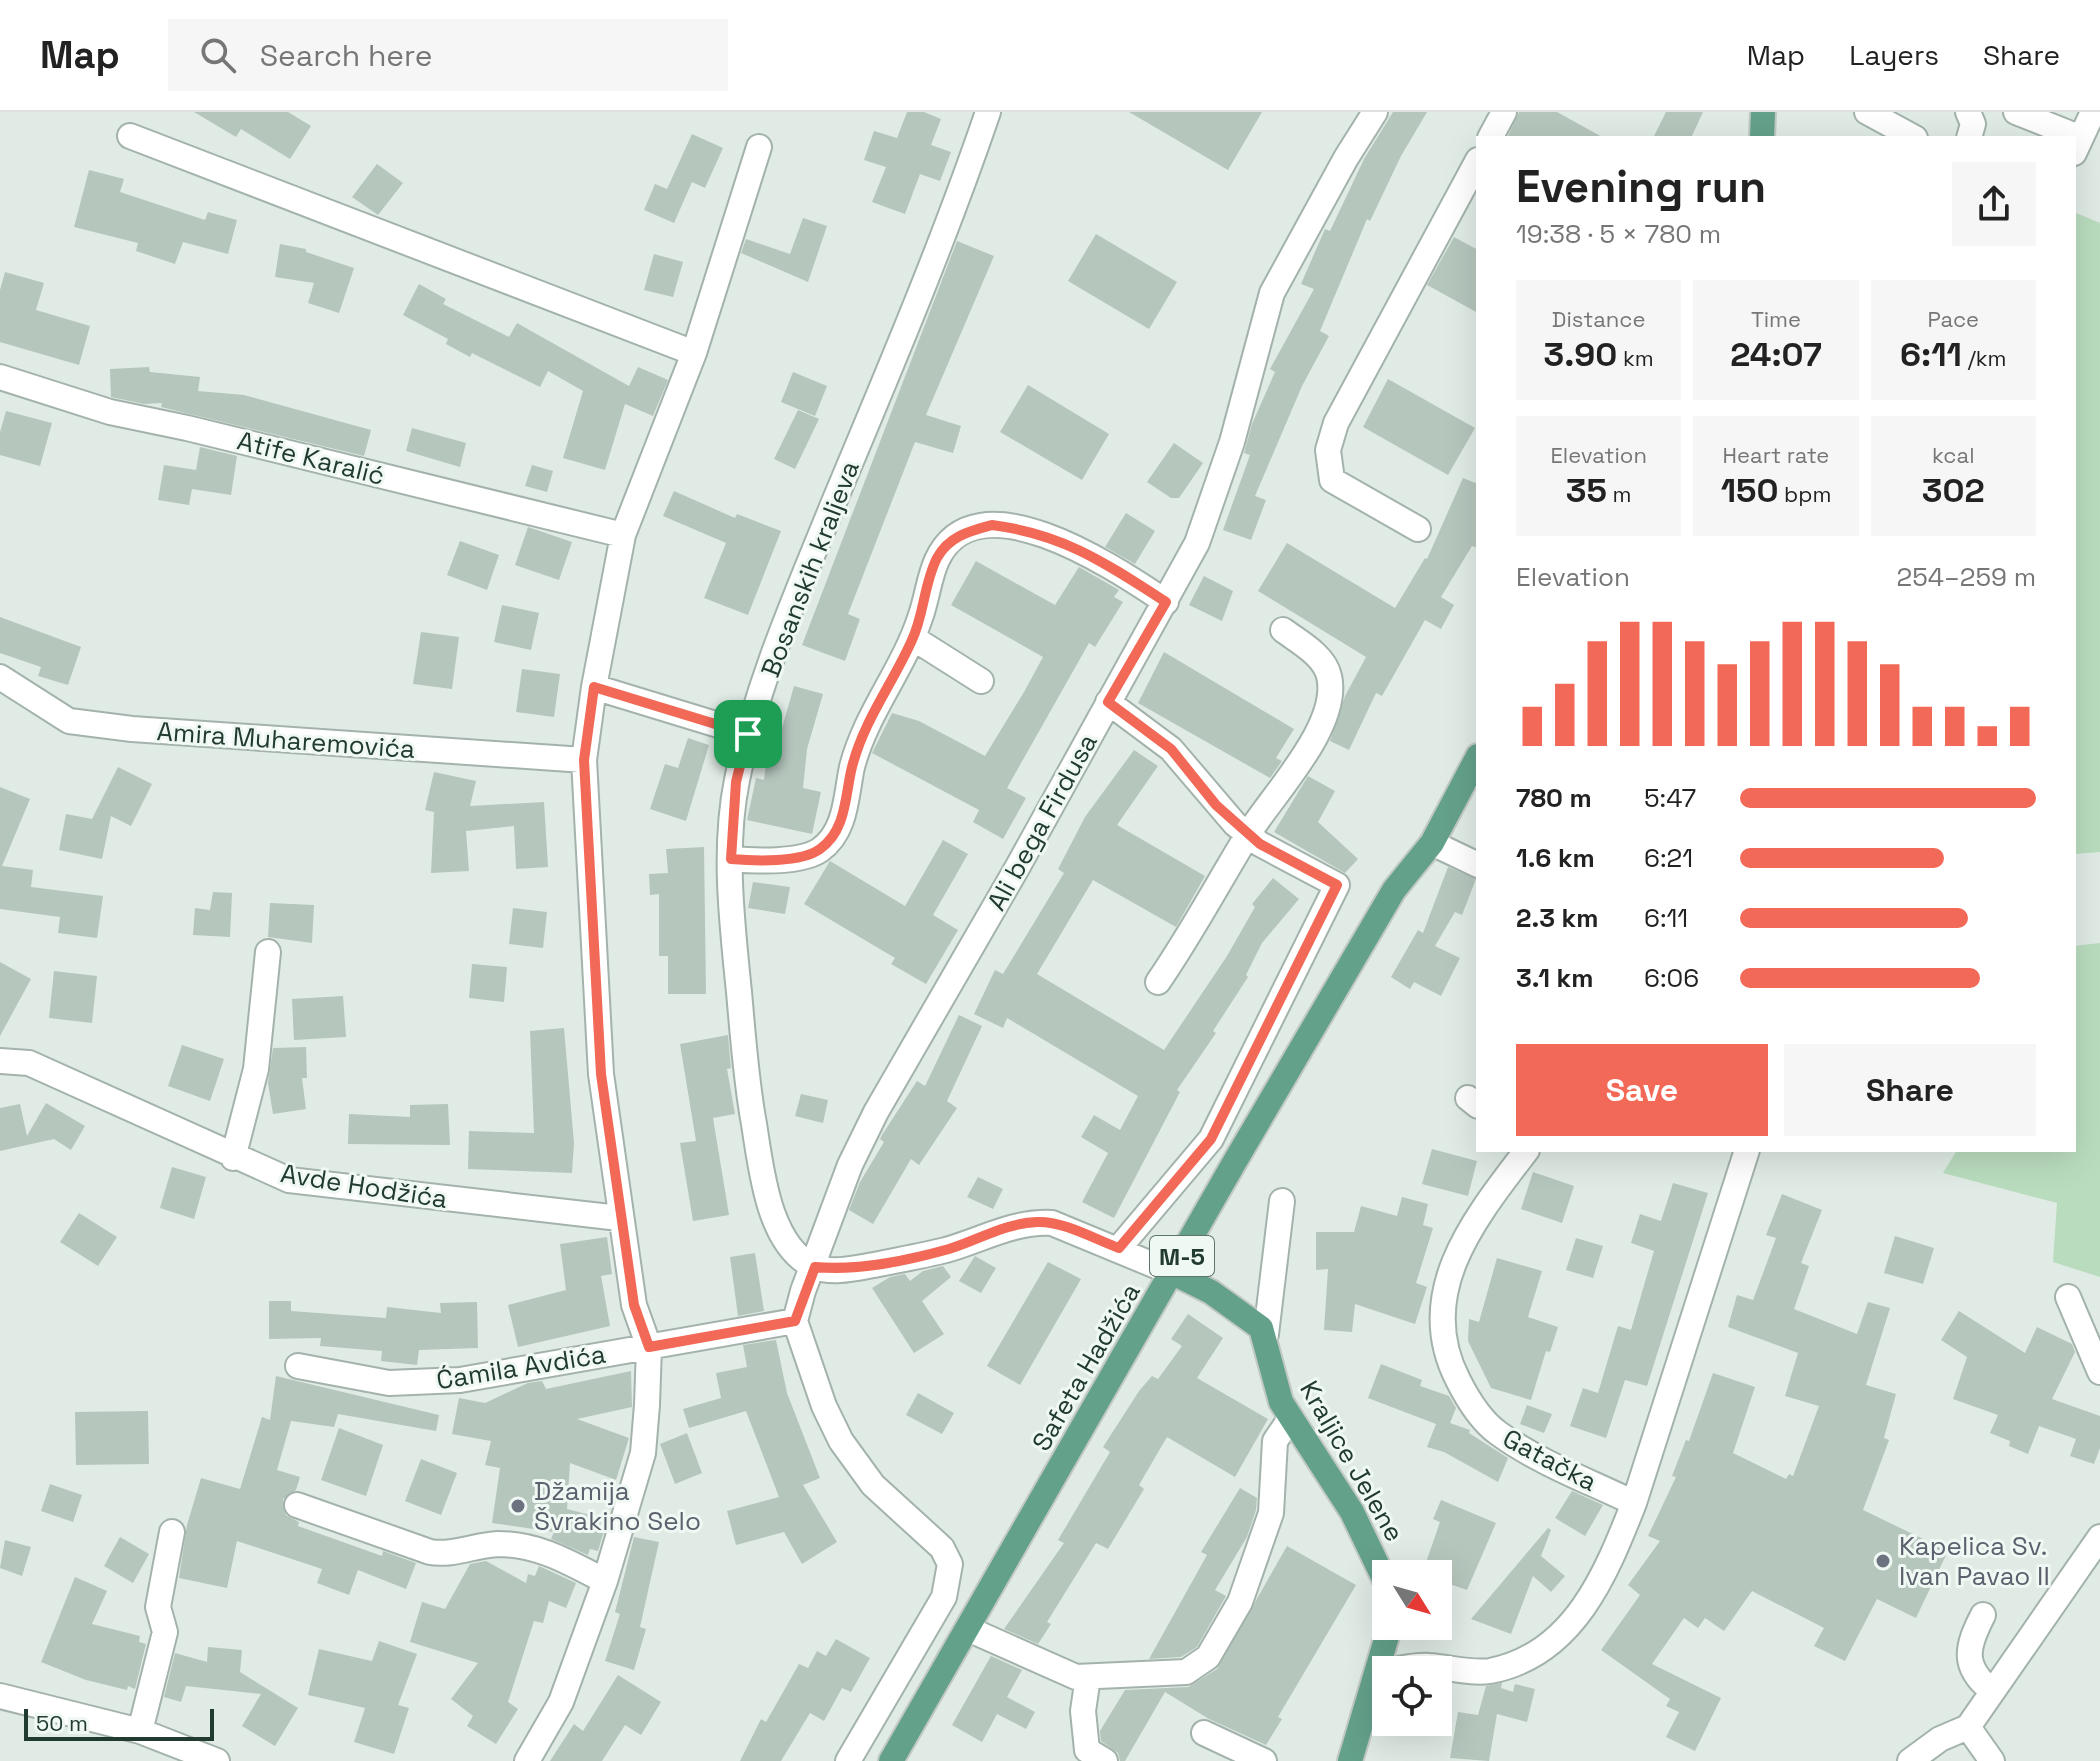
<!DOCTYPE html>
<html lang="en">
<head>
<meta charset="utf-8">
<style>
	body { margin:0; font-family:"Space Grotesk",sans-serif; background:#f6f6f6; color:#222; height:100vh; display:flex; flex-direction:column; font-size:30px; white-space:nowrap }
	* { box-sizing:border-box; margin:0 }
	p { font-size:26px; color:#767676 }
	.icon { flex:none; width:44px; height:44px; fill:none; stroke:currentColor; stroke-width:2; stroke-linecap:round; stroke-linejoin:round }
	.map { position:relative; flex:1; overflow:hidden }
	.sheet { position:absolute; left:1476px; top:24px; width:600px; height:1016px; display:flex; flex-direction:column; background:#fff; border-radius:0px; box-shadow:0 8px 32px #0002 }
	.sheet>* { flex:none }
	.needle { width:52px; rotate:127deg }
	.fabs { position:absolute; left:1372px; top:1448px; display:grid; gap:16px }
	.fabs a { display:grid; place-items:center; width:80px; height:80px; border-radius:0px; background:#fff; box-shadow:0 8px 32px #0002; font-size:40px }
	.scale { position:absolute; left:24px; bottom:20px; width:190px; box-sizing:border-box; padding-left:8px; border:4px solid #213b31; border-top:0; font-size:22px; line-height:28px; white-space:nowrap; color:#213b31; -webkit-text-stroke:6px #f0f8f3; paint-order:stroke }
	.pin { position:absolute; display:grid; place-items:center; width:68px; height:68px; color:#fff; margin:-34px; border-radius:16px; box-shadow:0 4px 12px #0006 }
	.round { display:grid; place-items:center; flex:none; width:84px; height:84px; border-radius:0px; background:#f6f6f6 }
	.headline { display:flex; align-items:center; justify-content:space-between; height:136px; padding:0 40px }
	h1 { font-size:44px; font-weight:600; line-height:60px }
	.metrics { display:grid; grid-template-columns:repeat(3,1fr); gap:12px; height:136px; padding:8px 40px }
	.metrics div { display:grid; align-content:center; border-radius:0px; background:#f6f6f6; text-align:center }
	.metrics b { font-size:34px; font-weight:600 }
	.metrics small { font-size:22px; font-weight:400 }
	.metrics p { font-size:22px }
	.chart { height:224px; padding:16px 40px }
	.chart p { display:flex; justify-content:space-between }
	.chart svg { width:100%; height:144px; margin-top:8px; stroke:#f26957; stroke-width:6 }
	.action { display:flex; gap:16px; margin-top:auto; padding:16px 40px }
	.action a { flex:1; height:92px; border-radius:0px; background:#f26957; color:#fff; font-size:32px; font-weight:600; line-height:92px; text-align:center }
	.action a+a { background:#f6f6f6; color:#222 }
	ul { padding:0 40px; list-style:none; font-size:26px }
	li { display:grid; grid-template-columns:128px 96px 1fr; align-items:center; height:60px }
	li i { height:20px; border-radius:10px; background:#f26957 }
	header { display:flex; align-items:center; gap:48px; box-sizing:border-box; height:112px; padding:0 40px; background:#fff; border-bottom:2px solid #e0e0e0 }
	header strong { font-size:38px }
	nav { display:flex; gap:44px; margin-inline-start:auto; font-size:28px }
	.search { width:560px; height:72px; background:#f6f6f6; display:flex; align-items:center; gap:20px; box-sizing:border-box; padding:0 28px; border-radius:0px; color:#767676; font-size:30px }
	.map>svg:first-child { display:block }
</style>
</head>
<body>
<header>
<strong>Map</strong>
<div class="search"><svg class="icon" aria-label="search" viewBox="0 0 24 24"><circle cx="10" cy="10" r="6"/><path d="M15 15l6 6"/></svg>Search here</div>
<nav><a>Map</a><a>Layers</a><a>Share</a></nav>
</header>
<div class="map">
<svg width="2100" height="1649" viewBox="0 0 2100 1649">
	<rect width="100%" height="100%" fill="#e0ebe5"/>
	<path fill="#b9dcbe" d="M2074,100L2100,111V740L2074,742Z
		M2100,831V1165L2053,1150L2057,1091L1943,1061L1957,1038H2074V834Z"/>
	<path fill="#b5c6bd" d="M194,0H288L311,14L290,47L241,17L236,25Z
		M907,0H924L941,7L931,33L951,40L940,69L920,62L905,102L872,90L886,55L864,48L874,19L897,26Z
		M1129,0H1262L1228,58Z
		M1393,0H1427L1401,44L1370,109L1367,107L1320,219L1329,224L1302,274L1255,384L1266,388L1251,428L1223,418L1250,343L1244,341L1252,312L1275,260L1270,257L1314,177L1301,172L1325,117L1330,119L1364,47Z
		M1519,0H1557L1604,26H1507Z
		M1666,0H1703L1691,26H1653Z
		M692,22L723,36L705,76L692,70L674,111L644,98L655,72L667,77Z
		M377,52L403,71L378,103L352,85Z
		M89,58L124,67L120,80L205,108L208,100L237,108L228,142L183,130L175,152L136,139L138,131L74,115Z
		M803,106L827,114L808,170L741,141L746,127L790,142Z
		M1096,122L1177,170L1149,217L1068,169Z
		M1454,125L1478,138V201L1427,173Z
		M957,129L994,144L926,303L961,314L953,341L915,330L848,502L860,507L845,549L802,533Z
		M280,132L306,137V140L354,156L339,201L308,191L314,171L275,165Z
		M654,142L683,150L673,185L644,178Z
		M5,160L44,171L36,198L90,214L79,253L0,230V178Z
		M419,172L446,187L443,192L509,225L517,211L629,274L638,255L668,268L653,304L625,292L605,358L563,346L583,279L548,259L540,275L472,241L470,245L446,232L448,227L403,203Z
		M149,255L150,260L200,265L198,279L244,283L371,318L364,344L161,295L162,291L144,292L111,285L110,257Z
		M793,260L827,274L815,304L781,290Z
		M1388,267L1475,316L1448,363L1363,315Z
		M1028,273L1109,322L1082,368L1000,320Z
		M798,298L819,307L795,357L774,347Z
		M6,299L52,311L40,354L0,343V320Z
		M412,316L466,331L460,355L406,339Z
		M1174,331L1203,351L1179,386H1171L1147,370Z
		M200,335L237,344L231,383L192,377L189,393L158,388L164,353L196,358Z
		M532,353L553,359L547,380L525,374Z
		M1463,366L1478,372V436L1472,434L1441,485L1454,493L1441,517L1425,508L1382,584L1376,581L1349,638L1330,629L1345,584L1366,545L1258,479L1287,431L1395,496L1425,446L1427,447Z
		M674,379L735,406L737,402L781,419L748,503L704,486L726,431L663,404Z
		M1126,401L1155,419L1135,452L1105,435Z
		M528,415L572,430L559,468L515,453Z
		M460,429L499,443L487,478L447,463Z
		M976,449L1055,493L1079,455L1119,478L1114,485L1123,490L1095,535L1089,531L1007,676L1026,686L1003,727L973,710L979,698L872,641L892,601L919,609L985,644L1024,580L1043,545L951,493Z
		M1204,464L1233,479L1222,509L1189,493Z
		M502,493L539,501L531,538L494,530Z
		M0,505L81,535L68,573L38,564L41,555L0,541Z
		M421,520L459,525L452,577L413,572Z
		M1164,540L1294,617L1276,646L1282,649L1270,666L1138,591Z
		M522,557L560,562L554,605L516,600Z
		M794,574L823,582L807,637L803,676L821,680L812,722L747,708L756,666L764,668L768,633L777,634Z
		M688,626L709,633L686,709L650,697L665,652L678,656Z
		M1134,638L1158,654L1117,713L1205,764L1176,815L1093,768L1037,862L1164,938L1227,844L1255,795L1252,792L1273,766L1299,787L1262,831L1246,863L1248,865L1213,919L1216,921L1177,978L1180,980L1114,1106L1082,1090L1108,1041L1081,1025L1094,1003L1120,1018L1138,984L1007,906L1003,916L974,902L995,858L1003,862L1064,761L1058,757L1085,705Z
		M118,655L152,672L131,714L111,704L102,747L59,738L66,702L92,707Z
		M434,660L476,669L470,694L544,690L548,755L516,757L514,714L466,719L469,759L431,761L434,700L425,698Z
		M1308,664L1335,679L1318,710L1358,747L1345,761L1274,720Z
		M0,675L30,687L2,754L33,758L31,775L103,784L97,826L58,821L60,805L0,797Z
		M943,728L968,742L933,803L958,818L926,872L891,852L895,846L804,792L830,749L905,794Z
		M704,735L706,882H668V844H659V782L650,783L649,762L668,761L666,737Z
		M1448,755L1476,767L1462,803L1455,800L1435,834L1460,846L1441,884L1414,870L1410,877L1391,865L1418,818L1423,821Z
		M753,770L790,775L785,802L748,796Z
		M213,780L232,781L230,825L193,823L195,796L210,798Z
		M270,791L314,793L312,831L268,825Z
		M513,796L547,800L543,836L509,832Z
		M0,850L31,867L0,924Z
		M472,852L507,855L504,890L469,886Z
		M54,859L97,864L92,911L49,906Z
		M343,884L346,925L294,928L292,887Z
		M959,903L982,914L947,989L957,996L919,1053L911,1047L873,1112L849,1098L860,1070L884,1030L880,1027L882,1023L917,969L925,974Z
		M564,916L574,1031L572,1061L468,1057L469,1019L534,1021L530,919Z
		M728,923L731,956L727,957L735,1002L713,1006L729,1103L693,1109L680,1031L696,1029L680,932Z
		M182,933L224,947L210,989L168,974Z
		M306,935L307,966H302L306,997L273,1002L268,971L273,936Z
		M801,982L828,988L823,1011L795,1004Z
		M46,991L85,1014L71,1038L54,1027L0,1039V996L20,992L27,1024Z
		M448,992L450,1033L348,1032L349,1002L410,1005V993Z
		M1432,1037L1477,1049L1468,1084L1422,1072Z
		M172,1055L206,1065L194,1107L160,1096Z
		M1533,1060L1574,1074L1562,1111L1521,1097Z
		M978,1065L1003,1077L993,1097L967,1085Z
		M1673,1071L1708,1081L1647,1274L1625,1268L1606,1326L1570,1314L1583,1276L1598,1281L1618,1214L1631,1218L1654,1139L1631,1131L1640,1102L1661,1109Z
		M1782,1082L1822,1098L1801,1151L1809,1154L1794,1197L1857,1222L1868,1190L1890,1196L1866,1273L1896,1282L1884,1326L1889,1328L1863,1398L1948,1439L1916,1506L1877,1487L1845,1549L1814,1534L1824,1516L1752,1479L1724,1519L1705,1506L1698,1516L1684,1506L1652,1552L1721,1586L1695,1639L1666,1625L1679,1600L1666,1594L1670,1587L1601,1538L1640,1483L1628,1473L1660,1429L1648,1424L1676,1365L1672,1364L1686,1328L1689,1329L1713,1261L1755,1275L1733,1341L1786,1367L1789,1362L1793,1364L1819,1294L1785,1284L1798,1241L1728,1215L1737,1183L1753,1188L1776,1126L1766,1123Z
		M1402,1085L1428,1092L1423,1113L1433,1116L1416,1171L1427,1175L1415,1212L1355,1192L1352,1220L1324,1218L1328,1157L1316,1158V1120H1354L1361,1094L1397,1104Z
		M79,1101L117,1125L98,1154L60,1130Z
		M1895,1124L1934,1136L1923,1172L1884,1161Z
		M607,1125L612,1162L601,1164L610,1214L518,1235L508,1193L566,1178L560,1132Z
		M1576,1126L1603,1134L1593,1166L1566,1158Z
		M755,1141L764,1199L738,1204L730,1145Z
		M975,1144L996,1156L981,1181L959,1169Z
		M1497,1146L1542,1159L1528,1205L1558,1215L1550,1240L1546,1239L1531,1288L1491,1276L1468,1229L1469,1207L1479,1210Z
		M1048,1150L1081,1167L1020,1273L987,1254Z
		M943,1154L951,1165L922,1189L944,1222L914,1241L872,1176L890,1165L905,1162L910,1169L923,1159Z
		M269,1189H291V1199L386,1206L387,1195L441,1201L440,1191L477,1190L478,1236L419,1238L417,1253L381,1249L382,1239L320,1234L321,1226L269,1227Z
		M1959,1199L2025,1241L2037,1215L2072,1232L2075,1240L2052,1287L2100,1304V1336L2094,1352L2070,1344L2076,1327L2039,1314L2028,1342L2009,1334L2010,1329L1990,1321L1998,1303L1953,1287L1967,1245L1941,1228Z
		M1188,1202L1223,1226L1197,1266L1268,1307L1235,1365L1167,1325L1139,1373L1144,1377L1108,1437L1096,1431L1047,1510L1051,1512L1038,1532L1004,1517L1064,1431L1058,1428L1110,1340L1103,1335L1139,1279L1152,1264L1158,1267L1182,1234L1171,1227Z
		M776,1228L787,1281L820,1366L803,1373L837,1430L802,1452L784,1420L736,1433L727,1399L779,1385L746,1299L689,1316L683,1297L721,1286L716,1261L747,1255L743,1233Z
		M1381,1252L1422,1268L1420,1274L1449,1284L1456,1296L1450,1311L1470,1318L1469,1321L1508,1346L1498,1370L1444,1340L1427,1335L1436,1312L1368,1286Z
		M631,1259L632,1295L577,1307L629,1326L616,1368L570,1351L567,1397L602,1406L599,1417L604,1419L598,1439L590,1437L588,1443L551,1427L554,1420L492,1411L500,1356L485,1353L491,1329L452,1322L459,1286L485,1291L528,1271L542,1269L546,1277Z
		M276,1264L439,1303L436,1319L338,1302L334,1315L291,1309L277,1358L300,1365L296,1378L283,1387L286,1403L299,1410L298,1414L382,1444L383,1439L416,1451L406,1477L358,1458L349,1483L317,1471L322,1457L237,1429L227,1476L179,1466L187,1413L201,1366L240,1377L262,1305L270,1308Z
		M918,1281L954,1301L942,1322L906,1303Z
		M1527,1293L1552,1302L1544,1321L1520,1312Z
		M148,1299L149,1352L76,1353L75,1300Z
		M339,1316L383,1333L366,1384L321,1368Z
		M687,1321L702,1361L675,1372L660,1332Z
		M421,1347L457,1361L441,1403L405,1389Z
		M50,1372L82,1383L73,1410L41,1399Z
		M1240,1376L1257,1386L1256,1398L1247,1425L1215,1478L1226,1484L1197,1535L1181,1545L1149,1547L1207,1443L1201,1440Z
		M1572,1379L1603,1393L1585,1424L1555,1406Z
		M1441,1388L1496,1411L1467,1478L1438,1468V1462H1422L1440,1410L1433,1407Z
		M1548,1416L1551,1418L1541,1444L1565,1464L1551,1480L1533,1464L1511,1522L1471,1507Z
		M120,1425L149,1442L133,1471L104,1454Z
		M634,1425L659,1430L640,1515L646,1517L634,1558L605,1549L620,1502L615,1500Z
		M5,1428L31,1435L22,1464L0,1456Z
		M1287,1434L1356,1473L1278,1605L1282,1607L1266,1633L1209,1607L1165,1580L1125,1649H1120L1118,1641L1101,1629L1100,1619L1125,1578L1188,1575L1217,1557Z
		M486,1449L526,1471L528,1462L535,1464L539,1454L576,1471L566,1496L549,1489L543,1511L534,1509L508,1590L518,1597L496,1632L467,1614L473,1604L451,1587L478,1551L410,1530L422,1490L445,1497L470,1452Z
		M75,1465L107,1479L92,1512L140,1524L139,1530L146,1532L135,1577L128,1574L127,1578L86,1568L41,1550Z
		M836,1527L870,1546L851,1580L842,1576L824,1609L810,1601L781,1649H740L761,1607L766,1610L799,1552L808,1556L817,1539L826,1544Z
		M379,1529L417,1542L398,1593L409,1596L394,1642L354,1630L365,1596L308,1583L319,1537L372,1549Z
		M208,1535L242,1538L240,1560L298,1596L275,1634L242,1614L261,1582L186,1574L181,1590L164,1585L175,1541L207,1550Z
		M991,1544L1022,1558L1007,1585L1035,1600L1026,1617L997,1602L982,1630L952,1613Z
		M618,1563L661,1590L641,1623L625,1613L602,1649H550L574,1612L583,1619Z
		M1502,1571L1501,1576L1513,1580L1515,1572L1535,1577L1527,1610L1497,1602L1489,1649L1450,1646L1458,1600L1478,1603L1486,1574Z"/>
	<g fill="none" stroke-linecap="round" stroke-linejoin="round">
		<defs>
			<path id="minor" d="M988,0C943,132 888,261 834,390C798,479 756,573 737,668C723,737 732,811 739,880C743,924 746,969 754,1012C761,1055 768,1135 815,1155C833,1162 856,1156 874,1153C898,1148 922,1144 946,1138C982,1128 1013,1109 1052,1111L1173,1161
				M1867,0L1915,26
				M1968,0L1973,12L1969,26
				M2016,0L2081,26
				M130,24L694,241
				M1490,26L1504,0
				M2074,41L2093,0
				M0,265L110,300L187,316L623,423
				M1418,417L1332,368L1328,338L1336,311L1478,48
				M913,526L981,569
				M0,565L69,609L132,617L584,648
				M594,575L748,622
				M1108,590L1171,637L1235,712L1260,732L1337,773L1211,1027L1119,1136
				M1432,731L1478,753
				M731,747C754,749 801,751 820,738C847,719 846,682 852,655C866,601 903,558 920,506C927,487 929,465 937,448C977,361 1119,459 1166,490
				M1158,870C1191,822 1217,773 1247,724C1271,684 1341,614 1329,564C1324,543 1299,530 1283,518
				M0,949L29,951L289,1068L619,1106
				M1468,986L1478,994
				M1527,1038C1475,1106 1413,1181 1458,1268C1468,1288 1480,1308 1498,1321C1539,1351 1589,1369 1634,1391
				M233,1046L256,957L268,840
				M2068,1185L2100,1260
				M1266,1222L1282,1089
				M298,1254L389,1271L460,1268L795,1209
				M297,1393L430,1440C453,1444 475,1433 498,1432C539,1432 570,1451 605,1469
				M1983,1503C1967,1534 1961,1554 1991,1578
				M968,1517L1076,1565L1186,1560L1208,1545L1240,1490L1271,1401L1275,1329L1290,1307
				M1393,1558C1404,1556 1417,1553 1429,1554C1448,1555 1471,1562 1490,1559C1574,1543 1606,1462 1634,1391L1747,1038
				M1088,1565L1083,1599L1087,1638L1105,1649
				M0,1584L140,1619L217,1649
				M1968,1615L2100,1425
				M140,1619L165,1520L158,1495L172,1420
				M1204,1621L1264,1649
				M527,1649L561,1590L605,1469L643,1341L647,1293L649,1235L634,1193L601,962L584,648L594,575L623,423L694,241L759,35
				M848,1649L944,1485L950,1452L942,1436L873,1373L841,1329L824,1294L795,1209L803,1179L850,1053L876,1000L1017,756L1197,431L1232,330L1272,181L1346,46L1375,0
				M1910,1649L1940,1627L1968,1615L1992,1649"/>
			<path id="major" d="M1762,26L1763,0
				M1173,1161L1211,1180L1261,1216L1281,1290L1352,1400L1386,1471
				M891,1649L1234,1051L1394,778L1432,731L1478,644
				M1350,1649L1390,1514"/>
		</defs>
		<use href="#minor" stroke="#a3b3ab" stroke-width="28"/>
		<use href="#major" stroke="#c1c8c5" stroke-width="28"/>
		<use href="#minor" stroke="#fff" stroke-width="24"/>
		<use href="#major" stroke="#64a18a" stroke-width="24"/>
	</g>
	<g fill="none" stroke-linecap="round" stroke-linejoin="round">
		<defs>
			<path id="route" d="M992,413C1064,422 1107,452 1166,490L1108,590L1171,637L1216,693L1260,732L1337,773L1211,1027L1119,1136C1094,1127 1064,1109 1037,1110C1006,1111 978,1128 949,1137C906,1149 859,1159 815,1155L795,1209L649,1235L634,1193L601,962L584,648L594,575L748,622L736,670L731,747C754,749 801,751 820,737C847,718 845,682 852,655C864,608 893,571 912,528C924,503 924,471 937,446C949,424 970,419 992,413Z"/>
		</defs>
		<use href="#route" stroke="#fff" stroke-width="16"/>
		<use href="#route" stroke="#f26957" stroke-width="10"/>
	</g>
	<g fill="#6b7280" stroke="#f0f8f3" stroke-width="3">
		<circle cx="518" cy="1394" r="8"/>
		<circle cx="1883" cy="1449" r="8"/>
	</g>
	<g text-anchor="middle" dominant-baseline="central" stroke-width="6" stroke-linejoin="round" paint-order="stroke">
		<rect fill="#f0f8f3" stroke="#5f746b" stroke-width="2" x="1150" y="1124" width="64" height="40" rx="6"/>
		<g font-size="24" font-weight="bold" fill="#213b31">
			<text x="1182" y="1144">M-5</text>
		</g>
		<g font-size="26" fill="#213b31" stroke="#f0f8f3">
			<text transform="translate(311 346) rotate(14)">Atife Karalić</text>
			<text transform="translate(810 457) rotate(-69)">Bosanskih kraljeva</text>
			<text transform="translate(286 628) rotate(4)">Amira Muharemovića</text>
			<text transform="translate(1042 710) rotate(-61)">Ali bega Firdusa</text>
			<text transform="translate(364 1074) rotate(9)">Avde Hodžića</text>
			<text transform="translate(521 1255) rotate(-9)">Ćamila Avdića</text>
			<text transform="translate(1086 1255) rotate(-60)">Safeta Hadžića</text>
			<text transform="translate(1550 1348) rotate(28)">Gatačka</text>
			<text transform="translate(1352 1349) rotate(60)">Kraljice Jelene</text>
		</g>
		<g font-size="26" fill="#5b616d" stroke="#f0f8f3" text-anchor="start">
			<text x="534" y="1379">Džamija<tspan x="534" dy="30">Švrakino Selo</tspan></text>
			<text x="1899" y="1434">Kapelica Sv.<tspan x="1899" dy="30">Ivan Pavao II</tspan></text>
		</g>
	</g>
</svg>
<div class="fabs">
<a><svg class="needle" viewBox="-14 -14 28 28"><path d="M0-13l5 13h-10z" fill="#e53935"/><path d="M0 13l5-13h-10z" fill="#767676"/></svg></a>
<a><svg class="icon" aria-label="locate" viewBox="0 0 24 24"><circle cx="12" cy="12" r="6"/><path d="M12 2v4M12 18v4M2 12h4M18 12h4"/></svg></a>
</div>
<div class="scale">50 m</div>
<div class="pin" style="left:748px;top:622px;background:#1e9e55"><svg class="icon" aria-label="arrive" viewBox="0 0 24 24"><path d="M6 21V4h12l-3 4 3 4H6"/></svg></div>
<section class="sheet">
<div class="headline"><div><h1>Evening run</h1><p>19:38 · 5 × 780 m</p></div><a class="round"><svg class="icon" aria-label="share" viewBox="0 0 24 24"><path d="M12 15V3M7 8l5-5 5 5M5 13v7h14v-7"/></svg></a></div>
<div class="metrics">
<div><p>Distance</p><b>3.90<small> km</small></b></div>
<div><p>Time</p><b>24:07</b></div>
<div><p>Pace</p><b>6:11<small> /km</small></b></div>
</div>
<div class="metrics">
<div><p>Elevation</p><b>35<small> m</small></b></div>
<div><p>Heart rate</p><b>150<small> bpm</small></b></div>
<div><p>kcal</p><b>302</b></div>
</div>
<div class="chart"><p><span>Elevation</span>254–259 m</p>
<svg viewBox="0 0 160 44" preserveAspectRatio="none"><path d="M5 44V32M15 44V25M25 44V12M35 44V6M45 44V6M55 44V12M65 44V19M75 44V12M85 44V6M95 44V6M105 44V12M115 44V19M125 44V32M135 44V32M145 44V38M155 44V32"/></svg>
</div>
<ul>
<li><b>780 m</b>5:47<i style="width:100%"></i></li>
<li><b>1.6 km</b>6:21<i style="width:69%"></i></li>
<li><b>2.3 km</b>6:11<i style="width:77%"></i></li>
<li><b>3.1 km</b>6:06<i style="width:81%"></i></li>
</ul>
<div class="action"><a>Save</a><a>Share</a></div>
</section>
</div>
</body>
</html>
